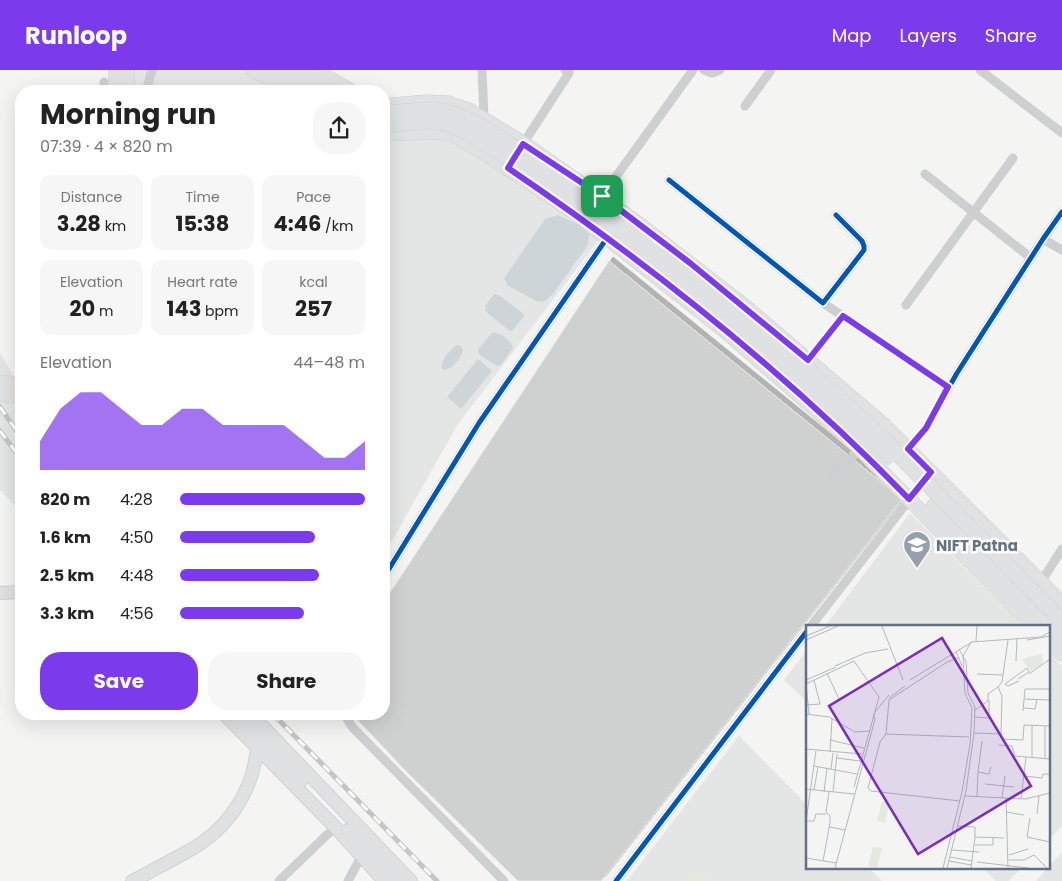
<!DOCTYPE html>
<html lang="en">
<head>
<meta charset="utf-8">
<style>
	body { margin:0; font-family:Poppins,sans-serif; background:#f6f6f6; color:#222; height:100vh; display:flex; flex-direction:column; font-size:19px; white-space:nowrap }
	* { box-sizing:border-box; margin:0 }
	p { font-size:16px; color:#767676 }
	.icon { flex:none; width:28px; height:28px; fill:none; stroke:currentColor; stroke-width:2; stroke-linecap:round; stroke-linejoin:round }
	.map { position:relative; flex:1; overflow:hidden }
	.details { position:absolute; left:15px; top:15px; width:375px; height:635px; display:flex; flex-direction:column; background:#fff; border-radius:20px; box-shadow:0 5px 20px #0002 }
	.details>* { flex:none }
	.pin { position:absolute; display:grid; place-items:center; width:42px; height:42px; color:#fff; margin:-21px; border-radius:10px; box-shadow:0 2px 8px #0006 }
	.round { display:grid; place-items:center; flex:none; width:52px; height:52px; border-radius:20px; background:#f6f6f6 }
	.headline { display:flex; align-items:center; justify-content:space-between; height:85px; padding:0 25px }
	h1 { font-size:28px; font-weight:700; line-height:38px }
	.figures { display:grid; grid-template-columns:repeat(3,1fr); gap:8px; height:85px; padding:5px 25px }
	.figures div { display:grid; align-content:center; border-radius:12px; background:#f6f6f6; text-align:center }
	.figures b { font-size:21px; font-weight:700 }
	.figures small { font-size:14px; font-weight:400 }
	.figures p { font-size:14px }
	.chart { height:140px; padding:10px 25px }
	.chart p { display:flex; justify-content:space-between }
	.chart svg { width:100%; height:90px; margin-top:5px; fill:#7c3aed; opacity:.7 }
	.action { display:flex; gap:10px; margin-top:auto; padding:10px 25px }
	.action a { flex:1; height:58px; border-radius:20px; background:#7c3aed; color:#fff; font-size:20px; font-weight:700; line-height:58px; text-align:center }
	.action a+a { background:#f6f6f6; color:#222 }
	ul { padding:0 25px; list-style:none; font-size:16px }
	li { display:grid; grid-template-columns:80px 60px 1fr; align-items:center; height:38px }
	li i { height:12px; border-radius:6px; background:#7c3aed }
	header { display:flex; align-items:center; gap:30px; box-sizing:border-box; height:70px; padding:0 25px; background:#7c3aed; color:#fff }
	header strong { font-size:24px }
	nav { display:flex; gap:28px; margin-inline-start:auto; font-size:18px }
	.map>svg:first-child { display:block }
</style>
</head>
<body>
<header>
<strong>Runloop</strong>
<nav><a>Map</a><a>Layers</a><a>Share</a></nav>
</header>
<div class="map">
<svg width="1062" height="811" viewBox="0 0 1062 811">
	<defs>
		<filter id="shadow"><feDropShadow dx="4" dy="-4" stdDeviation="0" flood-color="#0004"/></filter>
	</defs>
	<rect width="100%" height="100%" fill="#f4f5f3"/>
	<path fill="#e4e6e5" d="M129,0H250L285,21H131Z
		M441,65L491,83L601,167L458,354L384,485V66Z
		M0,283L21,317V442L0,420Z
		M910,443L1022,556H825Z
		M807,580V632L784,610Z
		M1048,582L1062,596V756L1048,770Z
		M739,666L807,735V797H868L882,811H627Z
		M1062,782V811H1036Z
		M981,797H1022L1009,811H996Z"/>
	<path fill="#e3e8e1" d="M697,796L713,811H684Z"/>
	<path fill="#ced5d9" d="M558,145L583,157L589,165L588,175L553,224L544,232L536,231L507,215L504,208L545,149Z
		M494,224L499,225L525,245L513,260L510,261L486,242L485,236Z
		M493,262C501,263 511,270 513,278L501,295L497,296L479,284L478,279Z
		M456,275L461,276L463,280C459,290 454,298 443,300L441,297L445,286Z
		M478,289L492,301L461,339L447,327Z"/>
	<path fill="#cfd1d1" stroke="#e4e4e3" filter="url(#shadow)" d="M609,191L902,429L601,811H518L404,699L352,644H384V532Z"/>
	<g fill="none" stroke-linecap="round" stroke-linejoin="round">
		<defs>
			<path id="secondary" d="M0,523L21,522
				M224,644L335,757L384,811
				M237,644L301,711
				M251,644L411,811
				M348,760L398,811
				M132,811C145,805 157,798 170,791C181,785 193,779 203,772C234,750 254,715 257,677"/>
			<path id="primary" d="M253,0L293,21
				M314,0L352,21
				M384,34L390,35L427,32L449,33L469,40L523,73L635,151L746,237L884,355L1062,533
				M384,64L437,62L453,65L486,84L569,139L607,168L725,261L857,376L1033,556
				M0,312L21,315
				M0,324L21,327
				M1048,571L1062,584"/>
			<path id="highway" d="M116,0L117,21
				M274,0L312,21
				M296,0L335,21
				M127,21V0
				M934,436L1062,567"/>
		</defs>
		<use href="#secondary" stroke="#cfd2d3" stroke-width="14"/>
		<use href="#primary" stroke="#d0d2d2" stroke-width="15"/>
		<use href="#highway" stroke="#cfd1d2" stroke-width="16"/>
		<path stroke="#cecfd0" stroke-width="9" d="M482,0L484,48L482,52
			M704,0L712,3L720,0
			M980,0L1062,63
			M104,12L105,21
			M146,21L152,0
			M745,36L771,0
			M521,77L569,3L565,0
			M925,104L1031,188
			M669,110L823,233L864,180V176L862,171L836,145
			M602,126L693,0
			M1043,169L1062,180
			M823,233L948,317
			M906,235L1013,88
			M808,290L843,246
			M908,379L926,358L957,303L1043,169L1062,142
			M833,404L851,391L857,376
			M384,507L479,353L607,168
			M1041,512L1062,479
			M811,556L926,408
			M344,644L353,658L504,811
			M279,811L335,757
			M348,811L361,787
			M616,811L807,561"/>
		<use href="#secondary" stroke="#e0e1e2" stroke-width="12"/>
		<use href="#primary" stroke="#e0e1e2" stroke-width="14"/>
		<use href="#highway" stroke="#e0e1e2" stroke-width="15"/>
		<defs>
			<path id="rail" d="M0,337L21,367
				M0,361L21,389
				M273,644L437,811"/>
		</defs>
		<use href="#rail" stroke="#c4c5c6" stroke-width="5"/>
		<use href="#rail" stroke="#fff" stroke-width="3" stroke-dasharray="9" stroke-linecap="butt"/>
		<defs>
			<path id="highway-bridge" d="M384,42C406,44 430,35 451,43C487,55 523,84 554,105C669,182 778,270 878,364L1062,551
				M384,55L431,51L446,53L463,60L516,92L599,149L730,250L843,347L887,388"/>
		</defs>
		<use href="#highway-bridge" stroke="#cfd1d2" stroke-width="16" stroke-linecap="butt"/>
		<use href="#highway-bridge" stroke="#e0e1e2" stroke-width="15"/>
		<defs>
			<path id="cycleway" d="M669,110L823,233L864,180V176L862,171L836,145
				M908,379L926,358L957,303L1043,169L1062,142
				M384,507L479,353L607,168
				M616,811L807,561"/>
		</defs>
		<use href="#cycleway" stroke="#fff" stroke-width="8"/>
		<use href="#cycleway" stroke="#0057b8" stroke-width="5"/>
	</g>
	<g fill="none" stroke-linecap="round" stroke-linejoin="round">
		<defs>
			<path id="route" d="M523,74L602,126L690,193L808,290L843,246L948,317L926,358L908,379L931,402L909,429C789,305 651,195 508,98Z"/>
		</defs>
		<use href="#route" stroke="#fff" stroke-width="10"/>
		<use href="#route" stroke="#7c3aed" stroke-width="6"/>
	</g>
	<defs>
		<symbol id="university-pin" viewBox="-11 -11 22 30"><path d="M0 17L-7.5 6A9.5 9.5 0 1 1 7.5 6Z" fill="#969fac" stroke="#fff"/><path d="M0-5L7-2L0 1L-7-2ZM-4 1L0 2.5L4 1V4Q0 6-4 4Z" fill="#fff"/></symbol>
	</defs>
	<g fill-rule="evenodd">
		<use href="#university-pin" x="901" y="459" width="32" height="43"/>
	</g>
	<g text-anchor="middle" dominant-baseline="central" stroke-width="5" stroke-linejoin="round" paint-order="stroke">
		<g font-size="15" font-weight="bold" fill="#637085" stroke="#fff" text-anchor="start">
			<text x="936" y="475">NIFT Patna</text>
		</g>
	</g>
	<g transform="translate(806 555)">
		<rect width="244" height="244" fill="#f4f5f3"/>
		<path d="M236,29L237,38L225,46L216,34ZM76,176L83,177L79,198L71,196ZM67,222L76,223L71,243L62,241Z" fill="#e3e8e1"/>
		<path fill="none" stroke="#b1b8c0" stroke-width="1" d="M76,1L97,55M0,11L24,1M0,15L32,1M221,15L244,11M170,16L171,1M150,26L156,41M153,33L141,37L83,75L80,109L74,117L62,163L65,166L154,176M210,36L211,14M29,41L59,28L82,24M21,48L33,74M171,49L196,50M223,49L244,34M212,54L223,47L221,43L199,59L202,61L213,56M0,55L30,42M104,55L166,17L235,12L244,7M0,59L48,36L73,72L48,162M0,59L3,89M83,73L99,61M219,74L244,75M0,80L14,79L8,55M218,83L229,84L231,74M169,85L182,76V69L192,62M217,86L219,64H244M69,87L83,70M0,89L23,92L49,107L63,106M169,92L183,93V75M226,101V132M239,101V134M168,108L195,109L196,71L192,62L196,57L202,15M80,109L163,112M195,110L196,114L217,115L218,100L244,101M24,115L58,123M176,116L172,147L183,149L185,142M193,120L206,121L209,131L244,134M0,124L56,129M24,127L26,94M31,133L54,136M8,141L51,149M25,144L27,128M218,151L236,153L237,149H244M179,159L208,162M0,164L48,169M8,165L12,142M18,167L21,143M27,167L31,129M159,171L219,174L244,168M171,172L172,147M196,173L199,151M200,173L202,243M215,174L220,132M200,187L218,190M231,189L233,171M224,193L221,212L244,217M0,196L10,126M0,196H8L10,189H20M151,201L169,202V212L198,213M24,202L39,205M169,220H187V213M145,225L173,227M203,230L222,224M144,232L166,236M0,233L30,238M203,235H218L228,230L241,243M17,236L24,198V191L20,187L23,167M143,236L165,240M171,237L222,243M29,243L69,94L67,89M137,243L156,167L164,119L166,83L159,68L157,31L165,17M141,243L160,166L168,108L169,82L162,68L160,37L153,24M165,243L169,212"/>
		<path fill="#7b2cbf" fill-opacity="0.15" stroke="#7b2cbf" stroke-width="2.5" d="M136,13L225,161L112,229L23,81Z"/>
		<rect width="244" height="244" fill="none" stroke="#637085" stroke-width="2.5"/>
	</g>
</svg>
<div class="pin" style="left:602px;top:126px;background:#1e9e55"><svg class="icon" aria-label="arrive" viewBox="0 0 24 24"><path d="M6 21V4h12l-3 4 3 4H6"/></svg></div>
<section class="details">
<div class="headline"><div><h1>Morning run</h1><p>07:39 · 4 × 820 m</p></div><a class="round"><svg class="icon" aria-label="share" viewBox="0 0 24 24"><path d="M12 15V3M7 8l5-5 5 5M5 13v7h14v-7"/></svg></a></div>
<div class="figures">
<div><p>Distance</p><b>3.28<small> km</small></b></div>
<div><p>Time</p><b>15:38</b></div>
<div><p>Pace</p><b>4:46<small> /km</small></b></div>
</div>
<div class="figures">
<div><p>Elevation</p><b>20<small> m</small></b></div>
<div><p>Heart rate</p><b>143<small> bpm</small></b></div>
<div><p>kcal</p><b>257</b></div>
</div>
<div class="chart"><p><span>Elevation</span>44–48 m</p>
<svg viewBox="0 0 160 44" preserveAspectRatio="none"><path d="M0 44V30L10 14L20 6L30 6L40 14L50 22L60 22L70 14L80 14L90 22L100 22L110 22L120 22L130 30L140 38L150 38L160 30V44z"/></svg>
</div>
<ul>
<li><b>820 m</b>4:28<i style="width:100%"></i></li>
<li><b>1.6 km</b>4:50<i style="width:73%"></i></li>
<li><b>2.5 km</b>4:48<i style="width:75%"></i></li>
<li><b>3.3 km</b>4:56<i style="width:67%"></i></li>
</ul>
<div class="action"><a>Save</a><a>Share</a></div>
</section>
</div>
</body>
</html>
